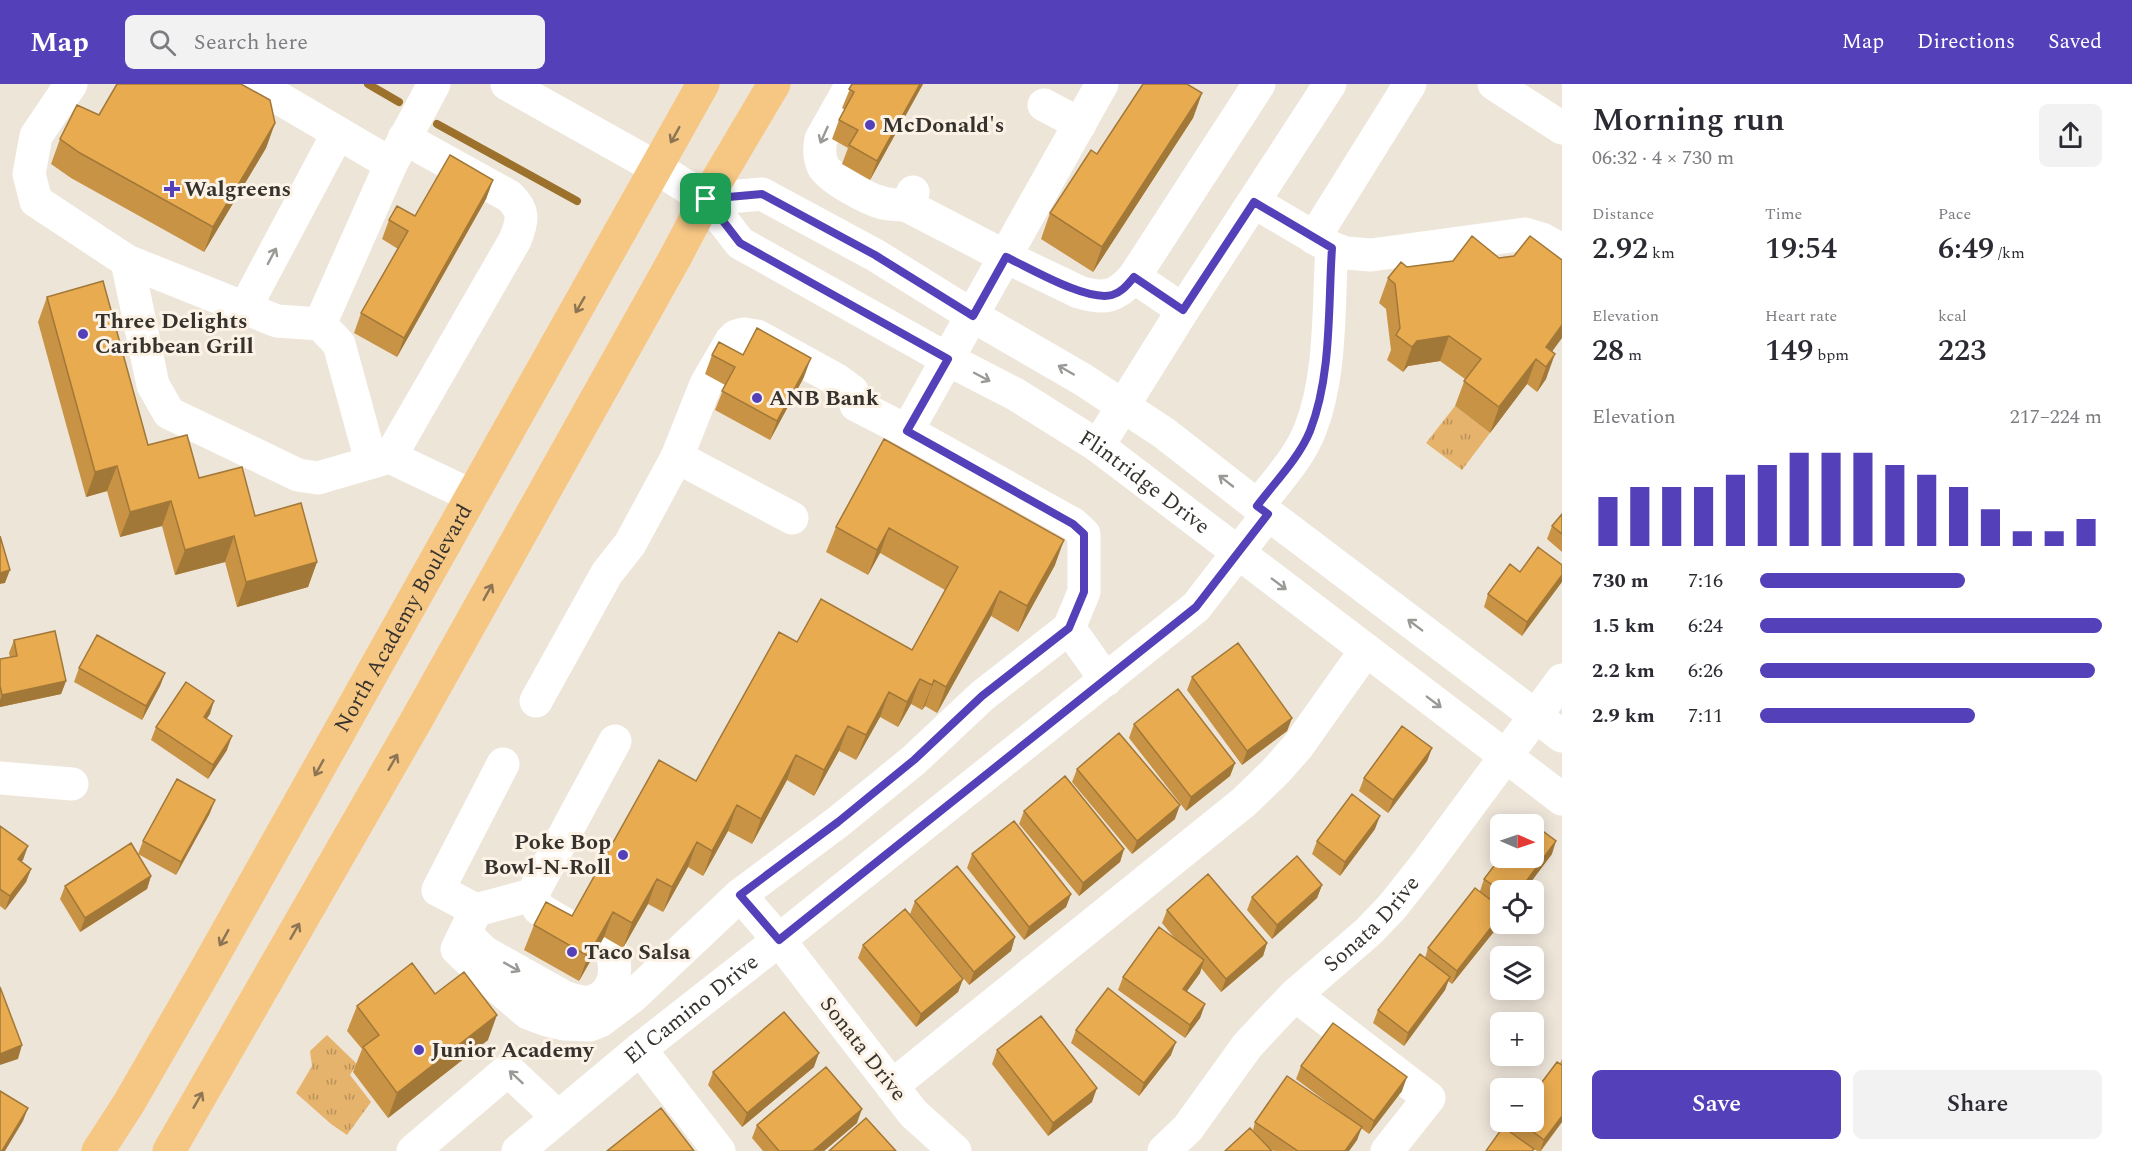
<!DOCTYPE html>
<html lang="en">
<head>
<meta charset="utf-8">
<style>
	body { margin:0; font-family:Spectral,serif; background:#f2f2f3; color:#2b2b33; height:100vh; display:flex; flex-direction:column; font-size:22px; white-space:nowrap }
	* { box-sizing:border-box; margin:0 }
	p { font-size:20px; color:#7c7c81 }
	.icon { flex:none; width:33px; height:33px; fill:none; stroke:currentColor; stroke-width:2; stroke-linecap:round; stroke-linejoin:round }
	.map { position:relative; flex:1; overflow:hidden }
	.drawer { display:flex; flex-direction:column; background:#fff; width:570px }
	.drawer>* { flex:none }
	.needle { width:39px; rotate:92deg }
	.fabs { position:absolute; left:1490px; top:730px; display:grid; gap:12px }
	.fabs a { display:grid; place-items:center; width:54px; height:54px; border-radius:9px; background:#fff; box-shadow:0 3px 15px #0003; font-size:30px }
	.pin { position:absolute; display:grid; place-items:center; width:51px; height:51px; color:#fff; margin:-26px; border-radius:12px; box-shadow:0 3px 9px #0006 }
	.round { display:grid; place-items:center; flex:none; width:63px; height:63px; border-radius:9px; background:#f2f2f3 }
	.summary { display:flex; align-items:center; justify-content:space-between; height:102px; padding:0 30px }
	h1 { font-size:33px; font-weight:600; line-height:45px }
	.figures { display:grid; grid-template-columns:repeat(3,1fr); gap:9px; height:102px; padding:6px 30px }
	.figures div { display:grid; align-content:center }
	.figures b { font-size:30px; font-weight:600 }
	.figures small { font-size:16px; font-weight:400 }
	.figures p { font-size:16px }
	.chart { height:168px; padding:12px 30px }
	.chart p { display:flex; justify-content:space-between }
	.chart svg { width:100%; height:108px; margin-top:6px; stroke:#5440b8; stroke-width:6 }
	.button { display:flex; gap:12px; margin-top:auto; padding:12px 30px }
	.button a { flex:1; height:69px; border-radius:9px; background:#5440b8; color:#fff; font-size:24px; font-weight:600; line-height:69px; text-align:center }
	.button a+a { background:#f2f2f3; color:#2b2b33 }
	ul { padding:0 30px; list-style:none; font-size:20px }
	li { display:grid; grid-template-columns:96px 72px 1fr; align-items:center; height:45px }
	li i { height:15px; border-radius:8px; background:#5440b8 }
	header { display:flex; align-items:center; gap:36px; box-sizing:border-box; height:84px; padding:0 30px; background:#5440b8; color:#fff }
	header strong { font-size:28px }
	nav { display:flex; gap:33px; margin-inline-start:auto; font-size:21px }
	.search { width:420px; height:54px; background:#f2f2f3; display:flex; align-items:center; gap:15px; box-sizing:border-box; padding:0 21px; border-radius:9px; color:#7c7c81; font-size:22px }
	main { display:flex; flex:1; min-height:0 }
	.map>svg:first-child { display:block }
</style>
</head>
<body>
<header>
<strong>Map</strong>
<div class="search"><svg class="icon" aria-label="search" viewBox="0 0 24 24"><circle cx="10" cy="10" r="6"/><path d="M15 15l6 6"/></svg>Search here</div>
<nav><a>Map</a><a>Directions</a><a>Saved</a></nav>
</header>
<main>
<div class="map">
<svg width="1562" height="1067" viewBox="0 0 1562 1067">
	<defs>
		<pattern id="park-tufts" width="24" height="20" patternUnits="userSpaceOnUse" patternTransform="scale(1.5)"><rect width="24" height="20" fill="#e5b36c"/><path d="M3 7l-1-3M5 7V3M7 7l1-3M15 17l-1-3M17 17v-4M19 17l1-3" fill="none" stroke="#ba9259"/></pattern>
	</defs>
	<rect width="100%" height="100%" fill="#eee5d9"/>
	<path fill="url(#park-tufts)" d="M1455,322L1490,349L1462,386L1426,359Z
		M327,951L357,980L350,991L371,1018L347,1051L331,1040L296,1009L312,982L310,967Z"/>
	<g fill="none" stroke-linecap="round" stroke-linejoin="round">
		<path stroke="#9b712b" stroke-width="8" d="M368,0L399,18
			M437,40L577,117"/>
		<g stroke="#fff" stroke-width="33">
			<path d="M71,0L36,52L29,90L36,117L127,177L153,301L169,329L298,391L318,394L390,373L472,412"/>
			<path d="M255,0L391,80L434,0"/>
			<path id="s1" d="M507,0L657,84L706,115L740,159L947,275L1015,310L1098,362L1562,715"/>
			<path d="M852,0L821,55C819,64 819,73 823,82C829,94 869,116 883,119C891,121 898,121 906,121"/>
			<path d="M1494,0L1562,44"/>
			<path d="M1044,21L1080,40"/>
			<path d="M913,108L906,121L1006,173L1079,208C1105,216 1116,213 1134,193L1259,0"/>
			<path d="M706,115L762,110L875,171L973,232L1082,295L1164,349L1268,430L1562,652"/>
			<path d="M1254,118L1332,164L1346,169L1371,171L1525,150L1542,155L1562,166"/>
			<path d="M1314,154L1410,0"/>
			<path d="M127,177L277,237L320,240"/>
			<path d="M1134,193L1183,226"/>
			<path d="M245,224L338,49"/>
			<path d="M907,347L1073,440L1084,450V508L1069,544L1106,596"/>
			<path d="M1098,362L1183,226L1330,0"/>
			<path d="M390,373L515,156C523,136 525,127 509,112L404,54"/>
			<path d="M677,373L706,300L731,257L736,252L744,250L757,252L837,296L852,307L856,321L907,347L1102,0"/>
			<path d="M371,377L339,260L320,240L391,80"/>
			<path d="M1258,422C1276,398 1299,374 1310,346C1332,291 1328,222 1332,164"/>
			<path d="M536,617L607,489L630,460L677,373L792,434"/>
			<path d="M503,680L438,806L476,826L457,865L493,899L528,929L547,936L564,940L590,941L600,937L632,913L740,811"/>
			<path d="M0,694L72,700"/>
			<path d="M476,826L532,811L615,657"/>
			<path d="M470,854L484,868L564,913C572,916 580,919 589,918C614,914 619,887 611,867L539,825L532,811"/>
			<path d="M1295,911L1429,1014L1387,1067"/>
			<path d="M640,965L719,1067"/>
			<path d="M892,1002L1244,718L1276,687L1298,662L1366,566"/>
			<path d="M413,1067L508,986L558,1033"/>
			<path id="s2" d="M518,1067L640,965L779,856L1196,523L1268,430"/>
			<path d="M955,1067L913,1029L779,856L740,811L838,738L914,676L982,612L1069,544"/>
			<path id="s3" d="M1164,1067L1188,1044L1247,962L1271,936L1295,911L1368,848L1392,823L1426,780L1562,596"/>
		</g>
		<g stroke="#f6c683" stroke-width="33">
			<path id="s4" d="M98,1067L129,1019L205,887L703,0"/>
			<path d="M169,1067L417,635L675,174L706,115L774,0"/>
		</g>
	</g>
	<path fill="#c89345" d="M852,0H923L870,96L842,80L848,64L832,55L839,36L845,26L842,24Z
		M1202,9L1193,34L1093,188L1041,155L1050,129L1097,70Z
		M99,31L275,39L266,64L204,168L71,94L51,80L60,55Z
		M493,96L486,115L397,273L354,249L361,229L398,165L382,155L389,136L415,132Z
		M1407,183L1552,268L1546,295L1537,308L1527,300L1490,349L1455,322L1465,295L1440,277L1408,282L1403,288L1387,276L1391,266L1386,225L1379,219L1388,194Z
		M47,213L148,361L255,432L317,478L308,503L237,523L225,478L175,491L162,442L120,453L107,407L86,413L38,238Z
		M712,271L804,293L770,356L715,326L725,301L705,290Z
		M884,355L1055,481L1018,548L991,532L937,629L925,622L922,626L911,620L898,643L880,633L856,676L839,667L814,712L787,696L752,760L728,747L703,792L688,783L663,828L648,820L623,864L604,853L579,897L524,866L534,841L572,832L696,697L797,558L912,566L945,506L880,469L868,491L826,468L836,443Z
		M1562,430V468L1547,455L1552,442Z
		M1562,481L1522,552L1484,523L1488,510L1520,488Z
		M14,556L66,597L61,610L0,623V575L10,573L9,569Z
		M79,584L165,589L160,602L142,636L74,598Z
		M1192,593L1292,634L1287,647L1242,681L1187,606Z
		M210,630L206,635L227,666L208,695L151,656L156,643Z
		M1134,640L1235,679L1230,692L1186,727L1129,654Z
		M1432,664L1427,677L1388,729L1359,707L1364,694Z
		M1077,685L1175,735L1132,770L1072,698Z
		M1024,727L1124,765L1120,778L1079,812L1019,740Z
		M210,729L176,791L138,770L143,757Z
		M0,742L28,762L21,778L31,785L26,798L5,826L0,822Z
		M1375,745L1340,792L1312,770L1317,757Z
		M972,770L1071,810L1066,823L1024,856L967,784Z
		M1552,770L1524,807H1500V840L1452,900L1448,897L1445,906L1404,962L1373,939L1378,926L1425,874L1428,864L1480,807L1484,795Z
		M151,792L147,805L80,848L60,815L65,802Z
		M1322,801L1317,814L1272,855L1247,826L1252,813Z
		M915,817L1015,853L1011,867L969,901L910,830Z
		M1167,826L1267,859L1263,872L1221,908L1201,884L1200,889L1187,907L1205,920L1200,934L1185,954L1118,906L1123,893L1177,857L1162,839Z
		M863,861L963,895L958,908L916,943L858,874Z
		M435,910L488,956L388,1034L353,988L362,965L347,947L357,922Z
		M1076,946L1171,971L1139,1012L1071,959Z
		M997,966L1092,1018L1048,1052L992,980Z
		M1562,975V1038L1541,1067H1537L1534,1065L1533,1067H1486L1510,1048L1514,1038H1533Z
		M1301,982L1402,1007L1369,1050L1361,1044L1357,1056L1349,1067H1274L1268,1063L1253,1046L1255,1038L1340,1028L1296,995Z
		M814,983L742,1043L708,1001L713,988Z
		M857,1039L824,1067H763L752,1054L757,1041Z"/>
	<path fill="#a27838" d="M920,0H923L870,96L877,77Z
		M1202,9L1193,34L1093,188L1102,163Z
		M275,39L266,64L204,168L213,143Z
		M493,96L486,115L397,273L404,254Z
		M1562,241V254L1543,280L1546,263Z
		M1449,252L1440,277L1408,282L1403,288L1412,263L1417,257Z
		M1555,270L1546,295L1537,308L1546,283Z
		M811,274L804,293L770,356L777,337Z
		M1536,275L1527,300L1490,349L1499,323Z
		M117,382L107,407L86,413L95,388Z
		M171,417L162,442L120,453L130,428Z
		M889,444L880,469L868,491L877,466Z
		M234,452L225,478L175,491L185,466Z
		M1064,456L1055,481L1018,548L1027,522Z
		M317,478L308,503L237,523L246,498Z
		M10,486L5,499L0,500V489Z
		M1562,491V498L1522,552L1527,538Z
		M1000,507L991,532L937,629L946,603Z
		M165,589L160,602L142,636L146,622Z
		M920,595L911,620L898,643L907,618Z
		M934,596L925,622L922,626Z
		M66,597L61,610L0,623V616L2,611Z
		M889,608L880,633L856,676L866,651Z
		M214,617L210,630L199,646L204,633Z
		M1292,634L1287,647L1242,681L1247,667Z
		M848,642L839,667L814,712L824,686Z
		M232,652L227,666L208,695L213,681Z
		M1432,664L1427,677L1388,729L1393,716Z
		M796,671L787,696L752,760L761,735Z
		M1235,679L1230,692L1186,727L1191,713Z
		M215,716L210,729L176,791L181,778Z
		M737,721L728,747L703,792L712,767Z
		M1180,721L1175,735L1132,770L1137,757Z
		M1380,732L1375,745L1340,792L1345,778Z
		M1556,757L1552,770L1524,807H1519Z
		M697,758L688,783L663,828L672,803Z
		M28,762L23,776L13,788L18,775Z
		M1124,765L1120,778L1079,812L1083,799Z
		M31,785L26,798L5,826L10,812Z
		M151,792L147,805L80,848L85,834Z
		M657,795L648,820L623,864L632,839Z
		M1322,801L1317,814L1272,855L1277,841Z
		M1071,810L1066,823L1024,856L1029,843Z
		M613,828L604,853L579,897L588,872Z
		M1500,832V840L1452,900L1457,887Z
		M1015,853L1011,867L969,901L974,888Z
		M1267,859L1263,872L1221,908L1226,895Z
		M1204,876L1200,889L1179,918L1183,905Z
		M1450,893L1445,906L1404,962L1408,949Z
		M963,895L958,908L916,943L921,930Z
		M1205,920L1200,934L1185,954L1190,941Z
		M497,931L488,956L388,1034L397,1009Z
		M1176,958L1171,971L1139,1012L1144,999Z
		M22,961L18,975L0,981V970Z
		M819,969L814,983L742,1043L747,1029Z
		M1407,993L1402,1007L1369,1050L1374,1037Z
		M1097,1004L1092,1018L1048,1052L1053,1039Z
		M28,1024L23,1037L5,1067H2Z
		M862,1025L857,1039L824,1067H813Z
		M1562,1032V1038L1540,1067L1544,1056Z
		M1362,1043L1357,1056L1349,1067H1345Z"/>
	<path fill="#e8ab50" stroke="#a27838" stroke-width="1.5" d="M117,0H241L270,16L275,39L213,143L80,69L60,55L77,21L99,31Z
		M852,0H920L877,77L849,61L858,46L839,36L854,8L849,5Z
		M1143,0H1187L1202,9L1102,163L1050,129L1091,66L1097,70Z
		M450,71L493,96L404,254L361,229L408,147L389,136L397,122L415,132Z
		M1472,152L1499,174L1514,172L1530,152L1562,176V241L1546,263L1555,270L1546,283L1536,275L1499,323L1464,297L1481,275L1449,252L1417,257L1412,263L1396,251L1400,244L1395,200L1388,194L1401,178L1407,183L1453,177Z
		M103,197L148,361L187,351L199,394L242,383L255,432L301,419L317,478L246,498L234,452L185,466L171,417L130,428L117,382L95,388L47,213Z
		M757,244L811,274L777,337L722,307L735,283L712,271L719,258L743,271Z
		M884,355L1064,456L1027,522L1000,507L946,603L934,596L932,601L920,595L907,618L889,608L866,651L848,642L824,686L796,671L761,735L737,721L712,767L697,758L672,803L657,795L632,839L613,828L588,872L534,841L546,818L572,832L659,676L696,697L779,548L797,558L821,515L912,566L958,483L889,444L877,466L836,443Z
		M1562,430V450L1552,442Z
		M0,452L10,486L0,489Z
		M1538,463L1562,481V491L1527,538L1488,510L1510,480L1520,488Z
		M55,547L66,597L2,611L0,602V575L17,572L14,556Z
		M97,551L165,589L146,622L79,584Z
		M1238,559L1292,634L1247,667L1192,593Z
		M186,598L214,617L204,633L232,652L213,681L156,643Z
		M1178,605L1235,679L1191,713L1134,640Z
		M1402,642L1432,664L1393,716L1364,694Z
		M1119,649L1180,721L1137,757L1077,685Z
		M1065,692L1124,765L1083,799L1024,727Z
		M177,695L215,716L181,778L143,757Z
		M1352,710L1380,732L1345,778L1317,757Z
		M1528,736L1556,757L1519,807H1501L1484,795L1500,774H1533V741H1525Z
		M1014,737L1071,810L1029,843L972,770Z
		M0,742L28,762L18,775L31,785L10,812L0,805Z
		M131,759L151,792L85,834L65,802Z
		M1297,772L1322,801L1277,841L1252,813Z
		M957,782L1015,853L974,888L915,817Z
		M1208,790L1267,859L1226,895L1167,826Z
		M1475,804L1500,823V832L1457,887L1428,864Z
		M905,825L963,895L921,930L863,861Z
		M1159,843L1204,876L1183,905L1205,920L1190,941L1123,893Z
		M1420,870L1450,893L1408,949L1378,926Z
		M412,879L435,910L464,888L497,931L397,1009L363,963L379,951L357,922Z
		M0,903L22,961L0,970Z
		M1108,904L1176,958L1144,999L1076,946Z
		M784,928L819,969L747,1029L713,988Z
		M1041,932L1097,1004L1053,1039L997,966Z
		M1333,939L1407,993L1374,1037L1301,982Z
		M1557,978L1562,981V1032L1544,1056L1520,1038H1533V1010Z
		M826,983L862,1025L813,1067H779L757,1041Z
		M1287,992L1362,1043L1345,1067H1298L1255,1038Z
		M0,1007L28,1024L2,1067H0Z
		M661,1024L694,1067H607Z
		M866,1034L896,1067H829Z
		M1503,1043L1534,1065L1532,1067H1486Z
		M1250,1044L1272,1067H1225Z"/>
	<defs><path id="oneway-shaft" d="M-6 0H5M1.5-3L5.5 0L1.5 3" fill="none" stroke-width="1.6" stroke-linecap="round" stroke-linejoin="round" transform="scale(1.5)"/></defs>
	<g stroke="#8c7554">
		<use href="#oneway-shaft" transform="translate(675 51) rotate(119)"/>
		<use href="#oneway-shaft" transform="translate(580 221) rotate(120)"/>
		<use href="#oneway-shaft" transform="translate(488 508) rotate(-61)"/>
		<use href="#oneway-shaft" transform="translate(393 678) rotate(-60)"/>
		<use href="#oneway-shaft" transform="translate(319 684) rotate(119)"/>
		<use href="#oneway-shaft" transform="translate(295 847) rotate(-60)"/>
		<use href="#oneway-shaft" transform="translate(224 854) rotate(119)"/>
		<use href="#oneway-shaft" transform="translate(198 1016) rotate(-60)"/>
	</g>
	<g stroke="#9a9996">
		<use href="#oneway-shaft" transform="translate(824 51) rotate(114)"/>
		<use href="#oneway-shaft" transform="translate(272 172) rotate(-62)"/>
		<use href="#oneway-shaft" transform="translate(1066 286) rotate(-150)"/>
		<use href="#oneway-shaft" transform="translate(982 293) rotate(28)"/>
		<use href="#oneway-shaft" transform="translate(1226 397) rotate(-142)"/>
		<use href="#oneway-shaft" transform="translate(1279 500) rotate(37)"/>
		<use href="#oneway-shaft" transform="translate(1415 541) rotate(-143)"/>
		<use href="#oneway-shaft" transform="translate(1434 618) rotate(37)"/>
		<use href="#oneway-shaft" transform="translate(512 883) rotate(29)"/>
		<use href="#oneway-shaft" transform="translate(516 993) rotate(-137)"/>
	</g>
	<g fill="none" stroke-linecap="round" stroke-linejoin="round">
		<defs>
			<path id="route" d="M762,110L875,171L973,232L1006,173C1030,184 1087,218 1112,211C1122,208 1127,201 1134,193L1183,226L1254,118L1332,164C1328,222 1332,291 1310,347C1299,374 1275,398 1257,422L1268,430L1196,523L779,856L740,811L838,738L914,676L982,612L1069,544L1084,508V450L1073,440L907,347L948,275L740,159L706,115Z"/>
		</defs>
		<use href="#route" stroke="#fff" stroke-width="12"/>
		<use href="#route" stroke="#5440b8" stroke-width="8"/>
	</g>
	<g fill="#5440b8" stroke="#fcf2e6" stroke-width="2">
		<circle cx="870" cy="41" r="6"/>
		<path d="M169 96h6v6h6v6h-6v6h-6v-6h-6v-6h6z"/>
		<circle cx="83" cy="250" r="6"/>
		<circle cx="757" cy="314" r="6"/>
		<circle cx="623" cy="771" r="6"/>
		<circle cx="572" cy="868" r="6"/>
		<circle cx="419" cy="966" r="6"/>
	</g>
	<g text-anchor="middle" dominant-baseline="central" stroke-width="6" stroke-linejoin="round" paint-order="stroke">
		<g font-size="22" font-weight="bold" fill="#36332e" stroke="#fcf2e6" text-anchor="start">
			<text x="882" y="41">McDonald's</text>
			<text x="184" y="105">Walgreens</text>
			<text x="95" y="237">Three Delights<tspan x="95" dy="25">Caribbean Grill</tspan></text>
			<text x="769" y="314">ANB Bank</text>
			<text x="611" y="758" text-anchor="end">Poke Bop<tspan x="611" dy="25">Bowl-N-Roll</tspan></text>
			<text x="584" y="868">Taco Salsa</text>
			<text x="431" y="966">Junior Academy</text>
		</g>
		<g font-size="22" fill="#36332e" stroke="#fcf2e6">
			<text stroke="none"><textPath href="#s1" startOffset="756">Flintridge Drive</textPath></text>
			<text stroke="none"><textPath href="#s4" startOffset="614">North Academy Boulevard</textPath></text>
			<text stroke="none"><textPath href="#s3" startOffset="309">Sonata Drive</textPath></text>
			<text stroke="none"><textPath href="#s2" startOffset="224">El Camino Drive</textPath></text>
			<text transform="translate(863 965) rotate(52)">Sonata Drive</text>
		</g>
	</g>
</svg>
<div class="fabs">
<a><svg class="needle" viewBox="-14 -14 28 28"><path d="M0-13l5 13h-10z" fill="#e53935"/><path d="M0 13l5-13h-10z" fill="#7c7c81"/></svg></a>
<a><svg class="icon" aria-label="locate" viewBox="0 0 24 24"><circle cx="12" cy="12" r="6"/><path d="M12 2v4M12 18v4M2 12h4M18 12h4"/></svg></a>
<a><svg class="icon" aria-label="layers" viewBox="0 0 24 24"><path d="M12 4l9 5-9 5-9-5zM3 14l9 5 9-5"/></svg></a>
<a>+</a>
<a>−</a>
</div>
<div class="pin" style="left:706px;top:115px;background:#1e9e55"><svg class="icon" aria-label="arrive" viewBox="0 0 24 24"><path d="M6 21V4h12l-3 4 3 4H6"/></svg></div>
</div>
<section class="drawer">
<div class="summary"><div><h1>Morning run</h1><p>06:32 · 4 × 730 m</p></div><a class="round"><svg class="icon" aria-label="share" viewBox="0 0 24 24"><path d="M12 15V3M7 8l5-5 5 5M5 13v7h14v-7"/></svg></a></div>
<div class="figures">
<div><p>Distance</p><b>2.92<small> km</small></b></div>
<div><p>Time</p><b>19:54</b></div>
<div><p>Pace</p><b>6:49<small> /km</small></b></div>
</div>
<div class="figures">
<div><p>Elevation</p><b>28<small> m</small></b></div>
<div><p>Heart rate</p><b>149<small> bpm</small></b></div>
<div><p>kcal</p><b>223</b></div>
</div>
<div class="chart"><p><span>Elevation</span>217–224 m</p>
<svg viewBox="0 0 160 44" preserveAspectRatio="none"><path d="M5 44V24M15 44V20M25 44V20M35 44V20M45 44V15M55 44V11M65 44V6M75 44V6M85 44V6M95 44V11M105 44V15M115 44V20M125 44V29M135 44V38M145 44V38M155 44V33"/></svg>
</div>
<ul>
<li><b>730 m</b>7:16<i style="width:60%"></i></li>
<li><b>1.5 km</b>6:24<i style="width:100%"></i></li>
<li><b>2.2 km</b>6:26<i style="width:98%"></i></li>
<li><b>2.9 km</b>7:11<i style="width:63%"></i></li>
</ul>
<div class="button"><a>Save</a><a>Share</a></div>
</section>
</main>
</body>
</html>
